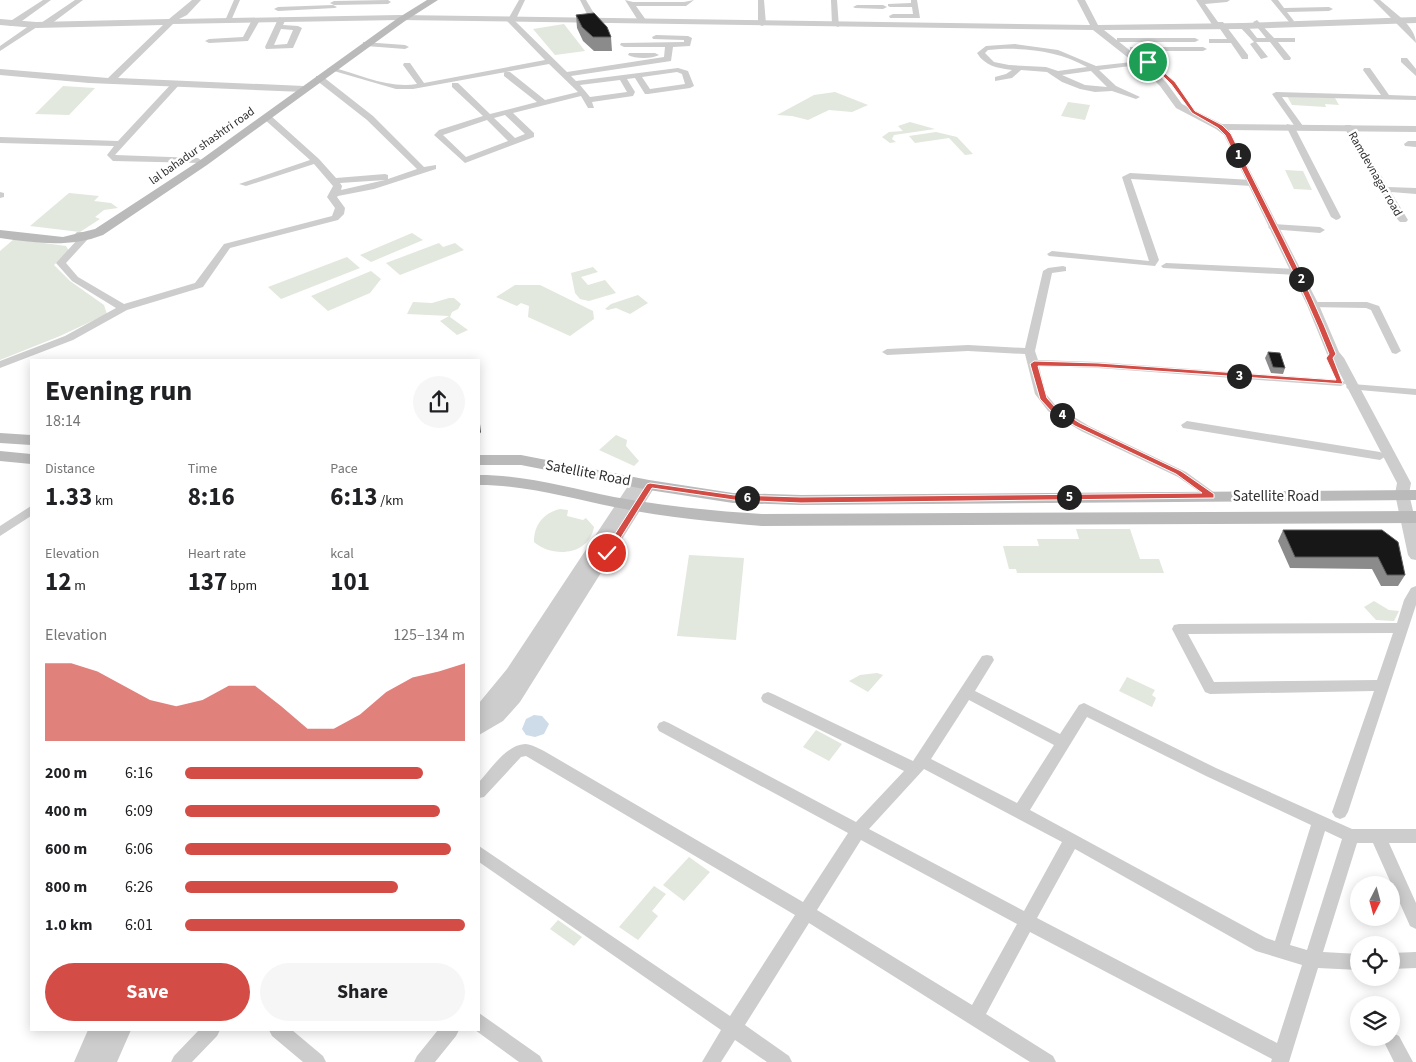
<!DOCTYPE html>
<html lang="en">
<head>
<meta charset="utf-8">
<style>
	body { margin:0; font-family:"Source Sans 3",sans-serif; background:#f6f6f6; color:#202124; height:100vh; display:flex; flex-direction:column; font-size:19px; white-space:nowrap }
	* { box-sizing:border-box; margin:0 }
	p { font-size:16px; color:#757577 }
	.icon { flex:none; width:28px; height:28px; fill:none; stroke:currentColor; stroke-width:2; stroke-linecap:round; stroke-linejoin:round }
	.map { position:relative; flex:1; overflow:hidden }
	.details { position:absolute; left:30px; top:359px; width:450px; height:672px; display:flex; flex-direction:column; background:#fff; border-radius:0px; box-shadow:0 2px 12px #0003 }
	.details>* { flex:none }
	.needle { width:32px; rotate:186deg }
	.buttons { position:absolute; left:1350px; top:876px; display:grid; gap:10px }
	.buttons a { display:grid; place-items:center; width:50px; height:50px; border-radius:50%; background:#fff; box-shadow:0 2px 12px #0003; font-size:25px }
	.pin { position:absolute; display:grid; place-items:center; width:42px; height:42px; color:#fff; margin:-21px; border:2px solid #fff; border-radius:50%; box-shadow:0 1px 5px #0007 }
	.km { position:absolute; width:25px; height:25px; margin:-12px; border-radius:50%; background:#222; color:#fff; font-size:14px; line-height:25px; text-align:center }
	.round { display:grid; place-items:center; flex:none; width:52px; height:52px; border-radius:26px; background:#f6f6f6 }
	.overview { display:flex; align-items:center; justify-content:space-between; height:85px; padding:0 15px }
	h1 { font-size:28px; font-weight:700; line-height:38px }
	.stats { display:grid; grid-template-columns:repeat(3,1fr); gap:8px; height:85px; padding:5px 15px }
	.stats div { display:grid; align-content:center }
	.stats b { font-size:25px; font-weight:700 }
	.stats small { font-size:14px; font-weight:400 }
	.stats p { font-size:14px }
	.chart { height:140px; padding:10px 15px }
	.chart p { display:flex; justify-content:space-between }
	.chart svg { width:100%; height:90px; margin-top:5px; fill:#d34c46; opacity:.7 }
	.button { display:flex; gap:10px; margin-top:auto; padding:10px 15px }
	.button a { flex:1; height:58px; border-radius:30px; background:#d34c46; color:#fff; font-size:20px; font-weight:700; line-height:58px; text-align:center }
	.button a+a { background:#f6f6f6; color:#202124 }
	ul { padding:0 15px; list-style:none; font-size:16px }
	li { display:grid; grid-template-columns:80px 60px 1fr; align-items:center; height:38px }
	li i { height:12px; border-radius:6px; background:#d34c46 }
	.map>svg:first-child { display:block }
</style>
</head>
<body>
<div class="map">
<svg width="1416" height="1062" viewBox="0 0 1416 1062">
	<rect width="100%" height="100%" fill="#fff"/>
	<path fill="#e2e8dd" d="M564,24L585,51L555,55L533,29Z
		M63,86L95,88L69,115L35,114Z
		M835,92L868,105L852,112L829,110L808,120L792,116L777,115L814,95Z
		M1287,96L1335,98L1339,105L1325,104L1326,107L1292,105Z
		M1068,102L1090,105L1085,120L1061,116Z
		M910,122L935,129L894,135L892,139L896,142L890,143L882,137L889,132L903,131L898,126Z
		M936,132L957,137L973,154L965,155L949,138L915,143L909,136Z
		M1285,170L1303,171L1312,190L1294,189Z
		M69,193L99,196L94,201L111,203L118,208L104,210L95,217L100,219L80,232L30,226Z
		M412,233L423,240L371,262L360,255Z
		M14,239L66,246L69,251L54,265L70,281L104,305L107,314L60,336L0,360V251Z
		M439,243L443,247L455,243L464,250L400,275L386,263Z
		M347,257L360,268L281,299L268,287Z
		M593,267L598,272L581,277L588,285L605,280L616,293L589,301L580,299L575,293L571,273Z
		M371,271L381,279L370,293L328,311L311,296Z
		M515,285H540L593,311L594,319L570,336L528,317L529,306L521,303L517,306L496,297Z
		M638,295L648,303L630,314L616,308L608,310L605,309L611,304Z
		M449,298H454L461,304L458,309L452,312L450,317L468,330L457,335L440,321L449,316L407,314L413,302L432,303Z
		M616,435L627,440L626,446L639,461L634,466L599,450Z
		M560,509L568,510L567,516L583,520L586,518L594,527C589,556 552,558 534,542C534,524 544,513 560,509Z
		M1076,529H1130L1140,559H1159L1164,573H1017L1016,569H1009L1003,546H1039L1037,539H1079Z
		M689,555L744,558L736,640L677,636Z
		M1374,601L1389,610L1399,611L1394,621L1376,620L1364,607Z
		M877,673L883,675L868,692L849,681L860,675Z
		M1127,677L1155,690L1152,695L1156,698L1152,707L1119,691Z
		M816,730L842,744L829,761L803,747Z
		M689,857L710,872L684,901L663,885Z
		M654,886L666,894L652,911L658,916L638,940L619,927Z
		M558,920L582,937L574,946L550,929Z"/>
	<path fill="#cedbe9" d="M534,715L542,716L549,724L544,734L535,737L526,735L522,729L526,719Z"/>
	<g fill="none" stroke-linecap="round" stroke-linejoin="round">
		<path fill="#cdcdcd" fill-rule="evenodd" d="M43,0H51L15,26H9V22Z
			M75,0H83L47,27H41V23Z
			M234,0H240L230,23H224Z
			M388,0L391,2L388,4L334,5L330,3L334,1Z
			M519,0H525L515,21L567,72L664,57L665,47H624L620,45L621,43L684,42V40L653,39L652,37L656,35L688,36L692,38L690,46L673,47L671,61L571,76L576,81L678,68L688,71L694,86L690,88L648,94H645L635,78L627,79L635,92L633,96L592,102L594,108H588L581,96L513,113L534,133V137L465,163L434,135L439,130L483,116L452,87V83H458L490,114L537,102L504,76V72H510L545,100L578,92L549,64L413,89H396L327,69L331,67C358,74 389,89 417,84L403,65L404,63H410L424,83L545,60L507,21ZM677,72L682,74L685,84L650,89L642,77ZM620,80L627,92L590,97L580,85ZM505,115L525,134L515,138L494,118ZM487,120L508,141L466,157L443,135Z
			M580,0H586L598,20L597,22H591Z
			M625,0L633,2H684L694,0L686,6H636L646,20L642,22H639Z
			M758,0H764L766,24L762,26L758,24Z
			M831,0H837L839,27L832,25Z
			M911,0H917L920,18H890L889,16L893,14H913L912,7H890L888,6V4L911,3Z
			M1196,0H1230L1227,2L1205,4L1218,22H1223L1248,55V59H1242L1231,43H1209V39H1227L1218,26H1213Z
			M1271,0H1278L1284,8L1329,7L1333,9L1329,11L1287,12L1294,21L1290,23Z
			M1373,0H1380C1392,11 1416,26 1416,43Z
			M333,5L337,7L335,8L278,11L274,9L278,7Z
			M857,5H883L887,7L883,9L855,8L853,7Z
			M279,17L286,19L283,25L298,26L302,28L293,48L266,49L265,47ZM281,29L293,30L287,44L274,45Z
			M253,18L260,20L248,41L209,43L205,41L209,39L243,37Z
			M1257,20L1274,38H1295V42H1278L1291,58L1290,60H1284L1270,42H1256L1268,57L1261,59L1250,44L1254,42L1239,26L1246,24L1257,38H1266L1253,22Z
			M33,23L40,25L0,51V46Z
			M1117,38H1195L1199,40L1195,42H1117Z
			M363,42L405,45L409,47L405,49L366,46H363Z
			M1015,44L1058,50L1096,66L1141,61L1142,63L1138,65L1099,70L1116,86L1140,97L1136,99L1112,91L1095,92L1080,89L1062,82L1047,72L1021,70L1012,78L995,81V77L1006,74L1012,70C997,68 985,66 977,53L986,46ZM1000,49C1031,48 1060,52 1087,67L1058,71L1046,67L1009,65L994,62L985,53L988,50ZM1091,71L1107,87L1085,85L1062,75Z
			M1130,47H1203L1207,49L1203,51H1130Z
			M629,53H655L659,55C652,59 635,59 628,55Z
			M1401,58H1407L1416,69V76L1401,62Z
			M1364,68H1370L1389,95L1416,96V100L1282,97L1303,126L1299,128H1296L1272,94L1276,92L1381,95L1363,70Z
			M316,76H322L373,116L424,167L436,165V169L374,189L338,196L337,197L345,208L344,214L338,220L230,248L203,287L127,310L73,340L0,368V361L65,336L116,308L72,281L56,263L78,239L75,234L77,232H83L88,239L66,263L78,277L124,304L195,283L224,244L332,216L335,208L327,197L333,186L314,164L246,186L239,184L310,160L264,119V115H270L319,159L336,178L385,174L388,175V179L417,169L367,120L316,80ZM385,180L341,190L342,186L340,183Z
			M173,82L180,84L115,155L198,158L202,161L201,163L113,161L107,155L114,146L0,143V137L118,141Z
			M1287,124L1294,126L1341,217L1339,219L1336,220L1331,217L1286,126Z
			M1345,125H1351L1388,187L1416,188V194L1391,192L1408,220L1406,222H1400L1398,220L1344,127Z
			M1408,141H1416V147L1405,146L1404,144Z
			M1130,173L1252,180L1256,183L1252,186L1131,179L1159,260L1155,266L1049,256L1047,254L1052,251L1149,261L1122,177Z
			M0,192L4,193V197L0,198Z
			M1273,224L1320,227L1325,230L1320,233L1270,229L1268,227Z
			M1166,263L1297,269L1302,272L1297,275L1163,268L1161,266Z
			M1063,266L1066,267V271L1052,273L1035,351L1038,360L1098,362L1341,380L1346,383L1341,386L1098,368L1039,366L1046,394L1056,406L1089,426L1186,472L1215,493L1217,496L1211,500L1178,477L1081,431L1048,411L1035,394L1025,354L968,351L887,355L882,352L887,349L968,345L1025,348L1043,271L1048,268Z
			M1313,302H1367L1379,306L1401,351L1396,354L1392,353L1371,310L1366,308L1309,307V303Z
			M1352,384L1416,389V395L1348,389L1346,387L1348,385Z
			M1187,421L1380,452L1386,456L1380,460L1183,428L1181,425Z
			M31,506V516L0,536V526Z
			M1416,586V605L1348,812L1345,817L1340,819L1335,817L1332,812L1374,691L1210,694L1205,692L1172,629L1174,625L1179,624L1397,623L1404,600L1411,588ZM1393,633L1377,680L1214,682L1188,634Z
			M987,655L992,656L994,660L975,691L1060,734L1079,705L1084,703L1216,768L1352,829H1416V843H1389L1416,903V929L1410,926L1373,843H1357L1323,952L1359,954V970L1318,968L1289,1062H1271L1272,1059L1030,932L986,1014L1053,1056L1056,1062H1030L809,923L745,1025L789,1056L792,1062H767L735,1040L721,1062H702L721,1030L479,862V846L730,1016L795,915L526,756L521,757L484,797L479,798V782C491,769 506,745 525,744C531,744 538,748 544,751L803,902L848,833L659,731L657,727L659,723L664,721L669,723L856,822L904,771L763,702L761,698L763,694L768,692L773,694L913,761L982,656ZM969,700L1054,745L1017,803L931,759ZM1087,717L1206,776L1311,825L1275,941L1266,938L1030,810ZM924,769L1062,842L1024,911L869,829ZM1325,831L1342,839L1307,950L1290,945ZM861,840L1017,924L972,1005L817,910ZM1075,849L1256,951L1302,965L1277,1043L1037,918Z
			M1416,952V968L1391,969V953Z
			M479,1013L540,1056L543,1062H519L475,1030H479Z
			M199,1030H220L217,1036L192,1062H171L174,1056Z
			M269,1030H292L323,1056L326,1062H303L272,1036Z
			M438,1030H459L456,1036L435,1062H414L417,1056Z
			M1393,1033L1399,1036L1413,1062H1394L1384,1042L1386,1038H1391Z"/>
		<path fill="#cdcdcd" fill-rule="evenodd" d="M192,0H201L187,15L179,19L399,15L1090,25L1077,0H1085L1098,25L1243,23L1416,17V23L1243,29L1104,30L1151,67L1166,82L1182,104L1222,124L1416,126V132L1229,130L1319,305L1339,352L1344,358L1411,483L1409,494L1416,523V560L1411,559L1408,555L1395,494L1397,483L1333,360L1327,354L1307,305L1224,135L1216,129L1176,108L1160,86L1145,71L1093,30L400,20L173,24L118,78L304,86L309,89L304,92L89,83L0,75V69L108,78L163,25L36,28L0,25V19L36,22L169,19Z
			M637,478L644,482H654L656,485L520,702L503,721L479,735V703L507,669L632,480Z
			M88,1030H131L117,1062H74Z"/>
		<path fill="#bababa" fill-rule="evenodd" d="M427,0H438L405,21L207,165L103,235C69,248 36,243 0,238V230L63,237L95,229L199,161L398,18Z
			M0,433L31,435V445L0,443Z
			M0,451L31,454V464L0,461Z
			M479,455H521L649,480L733,493L801,495L1416,490V500L801,505L733,503L649,490L521,465H479Z
			M479,475C526,475 569,488 614,497C663,506 713,511 762,514L1416,511V523L762,526C713,522 663,517 614,507C569,498 526,485 479,485Z"/>
	</g>
	<path fill="#8b8b8b" d="M576,15L611,37L612,51H594L583,41L577,28Z
		M1268,352L1285,368L1283,374L1271,373L1265,358Z
		M1283,530H1382L1405,575L1398,586H1381L1372,569L1290,568L1278,541Z"/>
	<path fill="#5d5d5d" d="M480,424L481,432L479,435V425Z"/>
	<path fill="#171717" stroke="#5d5d5d" d="M594,13L607,27L611,37H593L582,27L576,15Z
		M1268,352L1280,353L1285,368L1273,367Z
		M1283,530H1382L1398,542L1405,575H1387L1378,557H1295Z"/>
	<path fill="#d34c46" stroke="#fff" d="M1147,60H1150L1175,82L1195,111L1222,125L1231,134C1266,207 1306,278 1336,354L1333,358L1343,384L1098,367L1038,366L1047,398L1056,408L1080,423L1181,471L1214,494V498L801,503L734,500L652,488L610,555H604V551L647,484L650,483L734,495L801,497L1202,493L1176,474L1075,426L1051,411L1040,399L1030,364L1034,361L1098,363L1336,380L1326,358L1329,354C1300,279 1260,208 1225,135L1218,128L1192,113L1171,84Z"/>
	<g text-anchor="middle" dominant-baseline="central" stroke-width="5" stroke-linejoin="round" paint-order="stroke">
		<g font-size="12" fill="#303030" stroke="#fff">
			<text transform="translate(202 146) rotate(-35)">lal bahadur shashtri road</text>
			<text transform="translate(1375 174) rotate(60)">Ramdevnagar road</text>
		</g>
		<g font-size="15" fill="#303030" stroke="#fff">
			<text transform="translate(588 473) rotate(11)">Satellite Road</text>
			<text x="1276" y="496">Satellite Road</text>
		</g>
	</g>
</svg>
<div class="buttons">
<a><svg class="needle" viewBox="-14 -14 28 28"><path d="M0-13l5 13h-10z" fill="#e53935"/><path d="M0 13l5-13h-10z" fill="#757577"/></svg></a>
<a><svg class="icon" aria-label="locate" viewBox="0 0 24 24"><circle cx="12" cy="12" r="6"/><path d="M12 2v4M12 18v4M2 12h4M18 12h4"/></svg></a>
<a><svg class="icon" aria-label="layers" viewBox="0 0 24 24"><path d="M12 4l9 5-9 5-9-5zM3 14l9 5 9-5"/></svg></a>
</div>
<div class="pin" style="left:1148px;top:62px;background:#1e9e55"><svg class="icon" aria-label="arrive" viewBox="0 0 24 24"><path d="M6 21V4h12l-3 4 3 4H6"/></svg></div>
<div class="pin" style="left:607px;top:553px;background:#d93025"><svg class="icon" aria-label="check" viewBox="0 0 24 24"><path d="M5 12l5 5 9-10"/></svg></div>
<b class="km" style="left:1238px;top:155px">1</b>
<b class="km" style="left:1301px;top:279px">2</b>
<b class="km" style="left:1239px;top:376px">3</b>
<b class="km" style="left:1062px;top:415px">4</b>
<b class="km" style="left:1069px;top:497px">5</b>
<b class="km" style="left:747px;top:498px">6</b>
<section class="details">
<div class="overview"><div><h1>Evening run</h1><p>18:14</p></div><a class="round"><svg class="icon" aria-label="share" viewBox="0 0 24 24"><path d="M12 15V3M7 8l5-5 5 5M5 13v7h14v-7"/></svg></a></div>
<div class="stats">
<div><p>Distance</p><b>1.33<small> km</small></b></div>
<div><p>Time</p><b>8:16</b></div>
<div><p>Pace</p><b>6:13<small> /km</small></b></div>
</div>
<div class="stats">
<div><p>Elevation</p><b>12<small> m</small></b></div>
<div><p>Heart rate</p><b>137<small> bpm</small></b></div>
<div><p>kcal</p><b>101</b></div>
</div>
<div class="chart"><p><span>Elevation</span>125–134 m</p>
<svg viewBox="0 0 160 44" preserveAspectRatio="none"><path d="M0 44V6L10 6L20 10L30 17L40 24L50 27L60 24L70 17L80 17L90 27L100 38L110 38L120 31L130 20L140 13L150 10L160 6V44z"/></svg>
</div>
<ul>
<li><b>200 m</b>6:16<i style="width:85%"></i></li>
<li><b>400 m</b>6:09<i style="width:91%"></i></li>
<li><b>600 m</b>6:06<i style="width:95%"></i></li>
<li><b>800 m</b>6:26<i style="width:76%"></i></li>
<li><b>1.0 km</b>6:01<i style="width:100%"></i></li>
</ul>
<div class="button"><a>Save</a><a>Share</a></div>
</section>
</div>
</body>
</html>
